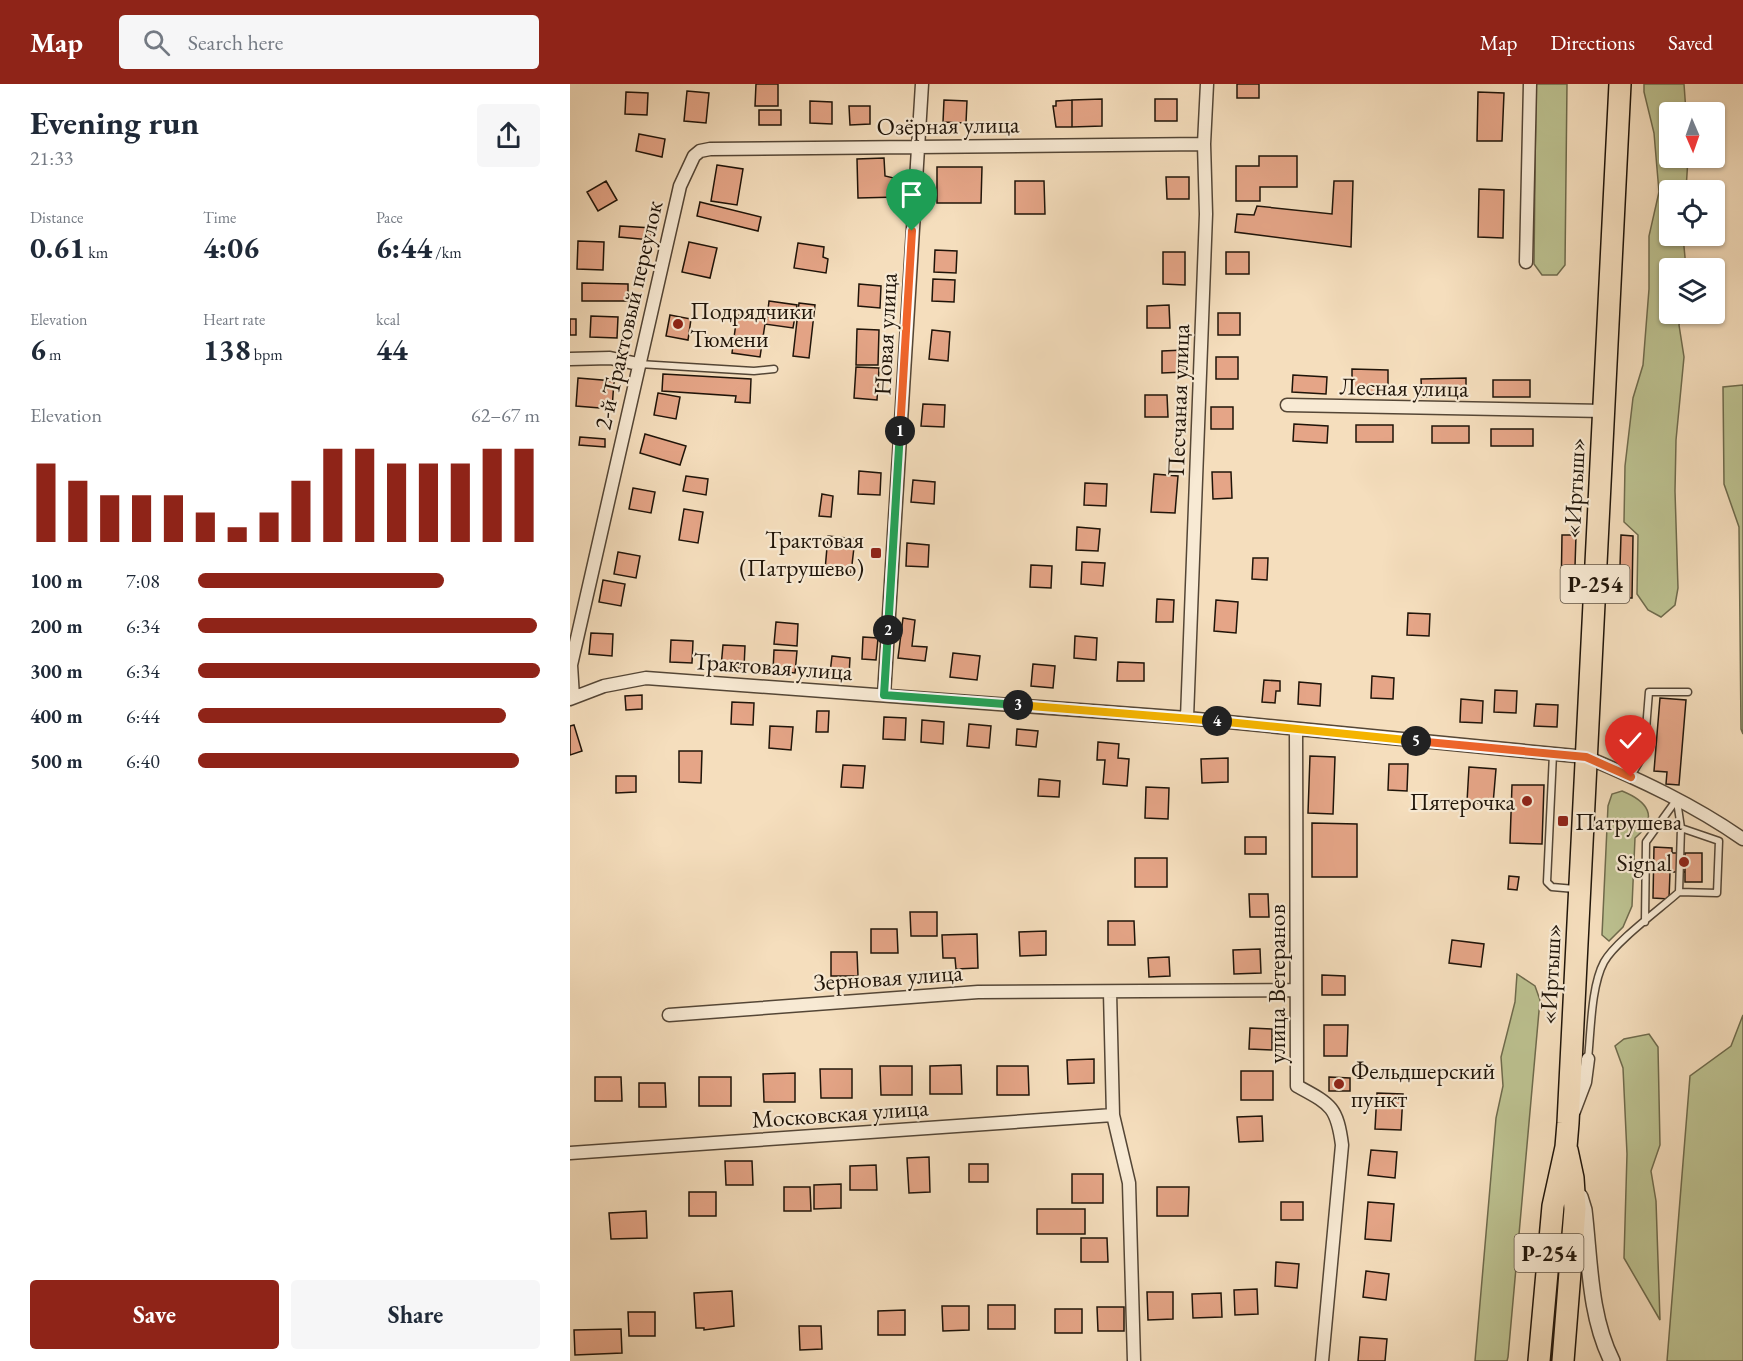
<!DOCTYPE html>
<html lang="en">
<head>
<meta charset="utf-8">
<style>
	body { margin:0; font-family:"EB Garamond",serif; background:#f6f6f7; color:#1f2937; height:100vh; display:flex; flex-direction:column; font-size:22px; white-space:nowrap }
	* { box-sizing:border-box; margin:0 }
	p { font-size:20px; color:#747a83 }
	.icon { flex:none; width:33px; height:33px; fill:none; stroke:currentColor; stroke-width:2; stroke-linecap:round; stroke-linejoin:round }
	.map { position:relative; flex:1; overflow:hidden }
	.drawer { display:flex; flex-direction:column; background:#fff; width:570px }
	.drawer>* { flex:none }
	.needle { width:39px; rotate:178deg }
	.buttons { position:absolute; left:1089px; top:18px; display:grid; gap:12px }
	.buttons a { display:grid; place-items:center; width:66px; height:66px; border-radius:6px; background:#fff; box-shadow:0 2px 4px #0004; font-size:30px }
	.pin { position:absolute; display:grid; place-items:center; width:51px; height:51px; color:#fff; margin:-62px -26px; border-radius:50% 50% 50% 0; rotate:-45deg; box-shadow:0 0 6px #0007 }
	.pin .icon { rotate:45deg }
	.km { position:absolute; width:30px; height:30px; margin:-15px; border-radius:50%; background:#222; color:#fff; font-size:16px; line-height:30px; text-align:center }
	.round { display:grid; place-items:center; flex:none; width:63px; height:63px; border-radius:6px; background:#f6f6f7 }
	.overview { display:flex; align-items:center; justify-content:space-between; height:102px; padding:0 30px }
	h1 { font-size:33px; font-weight:700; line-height:45px }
	.stats { display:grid; grid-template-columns:repeat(3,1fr); gap:9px; height:102px; padding:6px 30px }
	.stats div { display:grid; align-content:center }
	.stats b { font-size:30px; font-weight:700 }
	.stats small { font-size:16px; font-weight:400 }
	.stats p { font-size:16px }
	.chart { height:168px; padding:12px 30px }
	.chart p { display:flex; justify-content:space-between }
	.chart svg { width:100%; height:108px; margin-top:6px; stroke:#8f2418; stroke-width:6 }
	.primary-button { display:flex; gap:12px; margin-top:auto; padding:12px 30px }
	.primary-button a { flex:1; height:69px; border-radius:6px; background:#8f2418; color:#fff; font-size:24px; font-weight:700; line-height:69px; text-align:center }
	.primary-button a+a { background:#f6f6f7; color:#1f2937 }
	ul { padding:0 30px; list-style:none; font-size:20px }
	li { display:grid; grid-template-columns:96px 72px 1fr; align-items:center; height:45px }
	li i { height:15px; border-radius:8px; background:#8f2418 }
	header { display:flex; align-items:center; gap:36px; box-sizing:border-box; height:84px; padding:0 30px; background:#8f2418; color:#fff }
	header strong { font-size:28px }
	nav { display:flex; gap:33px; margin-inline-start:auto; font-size:21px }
	.search { width:420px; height:54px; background:#f6f6f7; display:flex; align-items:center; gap:15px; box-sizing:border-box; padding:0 21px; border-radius:6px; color:#747a83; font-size:22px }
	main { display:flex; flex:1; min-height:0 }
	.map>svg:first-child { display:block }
</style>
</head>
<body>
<header>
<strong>Map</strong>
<div class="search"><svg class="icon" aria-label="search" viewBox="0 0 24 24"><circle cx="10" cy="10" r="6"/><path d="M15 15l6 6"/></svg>Search here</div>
<nav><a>Map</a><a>Directions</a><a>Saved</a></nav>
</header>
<main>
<section class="drawer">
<div class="overview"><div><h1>Evening run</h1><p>21:33</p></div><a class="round"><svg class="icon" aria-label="share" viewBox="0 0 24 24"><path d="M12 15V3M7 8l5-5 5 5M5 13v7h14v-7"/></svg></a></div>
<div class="stats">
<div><p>Distance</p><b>0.61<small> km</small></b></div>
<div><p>Time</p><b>4:06</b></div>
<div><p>Pace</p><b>6:44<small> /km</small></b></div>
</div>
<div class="stats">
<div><p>Elevation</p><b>6<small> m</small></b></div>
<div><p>Heart rate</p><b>138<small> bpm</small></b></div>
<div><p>kcal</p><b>44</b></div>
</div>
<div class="chart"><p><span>Elevation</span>62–67 m</p>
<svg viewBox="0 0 160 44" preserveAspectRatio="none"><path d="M5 44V12M15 44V19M25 44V25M35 44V25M45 44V25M55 44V32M65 44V38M75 44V32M85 44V19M95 44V6M105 44V6M115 44V12M125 44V12M135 44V12M145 44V6M155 44V6"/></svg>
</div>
<ul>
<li><b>100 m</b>7:08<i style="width:72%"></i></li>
<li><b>200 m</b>6:34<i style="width:99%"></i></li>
<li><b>300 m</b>6:34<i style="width:100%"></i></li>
<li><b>400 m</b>6:44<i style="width:90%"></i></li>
<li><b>500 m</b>6:40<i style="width:94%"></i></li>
</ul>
<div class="primary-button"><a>Save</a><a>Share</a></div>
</section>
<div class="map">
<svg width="1173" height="1277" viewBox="0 0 1173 1277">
	<rect width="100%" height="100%" fill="#f5debd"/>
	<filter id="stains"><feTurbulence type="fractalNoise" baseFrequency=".00333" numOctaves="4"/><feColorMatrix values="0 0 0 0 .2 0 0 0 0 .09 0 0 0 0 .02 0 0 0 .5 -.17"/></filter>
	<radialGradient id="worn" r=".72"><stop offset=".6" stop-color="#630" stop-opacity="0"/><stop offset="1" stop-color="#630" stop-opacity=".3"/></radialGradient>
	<path fill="#bcc190" stroke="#6e6a4c" stroke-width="1.5" d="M966,0H997L995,181L987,191H972L964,180Z
		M1074,0H1114L1116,28H1100V74H1118L1116,106H1100V152H1113L1116,184H1100V230H1111L1109,241L1114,273L1106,356L1105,407L1108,504L1105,521L1091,533L1078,526L1067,510L1068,451L1054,438L1055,382L1063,314L1073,281L1079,205V152L1089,108L1084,49L1074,8Z
		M1173,301V650L1171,645L1169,443L1154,400L1153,303Z
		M1052,707C1077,717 1090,733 1065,754L1062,822L1053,843L1039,857L1032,851L1038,722L1042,710Z
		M947,890L965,902L970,916L938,1273L937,1277H905L926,1034L933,1002L931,973L945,918Z
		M1173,931V1277H1097L1120,992L1161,962Z
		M1079,950L1088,963L1090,1061L1081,1087L1086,1117L1090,1236L1054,1174L1057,1070L1053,984L1045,962L1054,955Z"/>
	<path fill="#e5a587" stroke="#1f1409" stroke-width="1.5" d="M186,0H208V22H185Z
		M667,0H689V14H667Z
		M117,7L139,9L136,39L114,37Z
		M56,8L78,9L77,31L55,30Z
		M908,8L934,9L932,57H907Z
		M532,15V42L502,43V16Z
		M585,15H607V37H585Z
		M374,16L397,17L396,39L373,38Z
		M502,16V43H486L483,22H486V17Z
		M240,17L262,18V40L240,39Z
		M279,22H300V40L280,41Z
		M189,26H211V41H189Z
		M69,50L95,55L92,73L66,67Z
		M689,72H727V103H690V117H666V82H689Z
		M314,74L315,92L328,95V113L288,114L287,75Z
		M147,81L173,85L167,121L141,117Z
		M367,83H412L411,119H367Z
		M596,93H619V115H597Z
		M36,97L47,116L28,127L17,108Z
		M445,97H474L475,130H445Z
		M764,97H783L781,163L665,148L667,130L684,131L687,122L762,130Z
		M909,105L934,106L933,154L908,153Z
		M130,118L191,133L188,147L127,132Z
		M50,142L82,144L81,156L49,153Z
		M8,157L34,158L33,186L7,185Z
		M119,158L147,164L140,194L112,188Z
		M228,159L254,163L253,173L258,175L256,189L224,184Z
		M365,166L387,167L386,189L364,188Z
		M593,168H615V201L593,200Z
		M656,168H679V190H656Z
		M363,195L385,196L384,218L362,217Z
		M12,199L58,200V217H12Z
		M289,200L311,202L310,224L288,222Z
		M199,217L227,221L223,244L195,240L190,273L162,269L167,231L197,235Z
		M229,219L245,221L239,274L223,272Z
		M599,221L600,244H577V222Z
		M648,229H670V251H648Z
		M100,231L121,235L118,256L96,252Z
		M21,232L48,233L47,254L20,253Z
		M0,235H6V251H0Z
		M287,245L309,246L308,281H286Z
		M362,246L380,248L378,277L359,275Z
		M614,266V288L592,289V267Z
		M646,273H668V295H646Z
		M286,283L309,284L307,316L284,314Z
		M782,285L818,286V310H782Z
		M93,290L181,295L180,319L165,318L166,312L92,307Z
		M723,291L757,293L756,310L722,308Z
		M8,294L44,297L42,325L6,322Z
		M896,294V312L852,313L851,295Z
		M923,296H960V313H923Z
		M88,309L110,313L106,335L84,331Z
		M575,311H597L598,333H575Z
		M353,320L375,321L374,343L351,342Z
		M641,323H663V345H641Z
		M724,340L758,342L757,359L723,357Z
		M786,341H823V358H786Z
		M862,342H899V359H862Z
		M921,345H963V362H921Z
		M75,350L116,362L110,381L70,369Z
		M10,353L35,355V363L9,361Z
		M289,387L311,389L310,411L288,410Z
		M642,388H661L662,414L643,415Z
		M584,390L608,392L605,429L581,428Z
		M116,392L138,395L136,411L113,407Z
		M343,396L365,398L364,420L341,418Z
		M515,399L537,400L536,422L514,421Z
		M63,404L85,408L81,429L59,425Z
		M252,410L263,412L261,433L249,432Z
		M114,425L133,428L128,459L109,456Z
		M507,443L530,445L528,467L506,466Z
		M992,451H1006L1004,514L991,513Z
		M1051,451L1063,452L1062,514H1049Z
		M258,452L285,455L281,489L255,486Z
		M337,459L359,461L358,483L336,482Z
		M48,468L70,472L66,494L44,490Z
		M683,474H698L697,496L682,495Z
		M512,478L535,479L533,502L511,500Z
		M461,481L482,482L481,504L460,503Z
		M1005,492L1050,494V504L1004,503Z
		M33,496L55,500L51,522L29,518Z
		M587,515L604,516L603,538H586Z
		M646,516L668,518L666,549L644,547Z
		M838,529L860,530L859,552L837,551Z
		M333,534L345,536L342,562L357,563L355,577L328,574Z
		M206,538L228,540L227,562L204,560Z
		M21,549L43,550L42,572L19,570Z
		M505,552L527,554L526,576L504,574Z
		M293,553L308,554L306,576L292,575Z
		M101,556L123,557L122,579L100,578Z
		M153,561L175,562L174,584L151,583Z
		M204,566L227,567L225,589L203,587Z
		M383,569L410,572L407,596L380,593Z
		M262,572L280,574L279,591L260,589Z
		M548,578L574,579V597H547Z
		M463,580L485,582L483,604L461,602Z
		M802,592L824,594L823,615L801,614Z
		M694,596L710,597V607H706L705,619L692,618Z
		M729,598L751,600L750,622L728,620Z
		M925,606L947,607L946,629L924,628Z
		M72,611V625L56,626L55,612Z
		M1090,614L1116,616L1109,701L1096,700L1097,688L1084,687Z
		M891,615L913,617L912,639L890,638Z
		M162,618L184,619L183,641L161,640Z
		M966,620L988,621L987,643L964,642Z
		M247,627H259L258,648H246Z
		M314,633L336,634L335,656L313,655Z
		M352,636L374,638L373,660L351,658Z
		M399,640L421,642L419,664L397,662Z
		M4,641L12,667L0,671V642Z
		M200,642L223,643L221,666L199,664Z
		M447,645L468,647L466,663L446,661Z
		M528,658L549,660L548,674L559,675L557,702L533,700L535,676H527Z
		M109,667H132L131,699L109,698Z
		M740,672L765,673L763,730L738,729Z
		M658,674V698L632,699L631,675Z
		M819,680H838L837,707L818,706Z
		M273,681L295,682L293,704L271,703Z
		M899,683L926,685L923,720L897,718Z
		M46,692H66V708L46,709Z
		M469,695L490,697L489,713L468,712Z
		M942,701H974L972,760L940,759Z
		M576,703L599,704L598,735L575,734Z
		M742,739L787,740V793H742Z
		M675,753H696V770H675Z
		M1084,763L1102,764V769H1115V788H1100L1099,815L1083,814Z
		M1115,769H1132V798H1115Z
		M565,774H597V803H565Z
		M939,792L949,793L947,806L938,805Z
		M679,810H698L699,833H680Z
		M340,828H367V852H341Z
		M538,837H564L565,861H538Z
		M301,845H327L328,869H301Z
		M476,847V871L450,872L449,848Z
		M407,850L408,884L386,885L385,874H373L372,851Z
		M882,856L914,860L911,883L879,879Z
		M690,865L691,889L664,890L663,866Z
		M261,868H287L288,892H261Z
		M599,873L600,892L579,893L578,874Z
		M752,891L775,892V911H752Z
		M754,941H778L777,972H754Z
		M680,944L702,945V966L679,965Z
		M524,975V999L498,1000L497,976Z
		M391,981L392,1010H360V982Z
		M310,982H342V1011H311Z
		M427,982H458L459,1011H427Z
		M250,985H282V1014H251Z
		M671,987H703V1016H671Z
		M225,989V1018H194L193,990Z
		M25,993H51L52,1017H25Z
		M129,993H161V1022H129Z
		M759,993L780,994V1007H759Z
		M69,999H95L96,1023H69Z
		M807,1009L833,1010L831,1046L805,1045Z
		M692,1032L693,1057L669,1058L667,1033Z
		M801,1066L827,1068L825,1094L798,1091Z
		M359,1073L360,1108L339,1109L337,1074Z
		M155,1077H182L183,1101H156Z
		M399,1080H418V1098H399Z
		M306,1081L307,1106H280V1082Z
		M502,1090H533V1119H502Z
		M271,1100V1124L244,1125V1101Z
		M214,1103H240L241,1127H214Z
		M587,1103H619L618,1132H587Z
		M119,1108H146V1132H119Z
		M711,1118H733V1136H711Z
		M798,1118L824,1120L821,1157L795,1155Z
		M467,1125H515V1150H467Z
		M76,1127L77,1154L41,1155L39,1129Z
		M511,1154H537L538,1178H511Z
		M706,1178L729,1180L727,1204L705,1202Z
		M796,1187L819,1190L816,1216L793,1213Z
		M687,1205L688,1230L665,1231L664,1206Z
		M162,1207L164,1242L134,1246V1244H126L124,1209Z
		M577,1208H603V1235L578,1236Z
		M651,1209L652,1233L623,1234L622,1210Z
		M418,1221H445V1245H418Z
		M372,1222H399V1246L373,1247Z
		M527,1223H554V1247H528Z
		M485,1225H512V1249H485Z
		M335,1226V1251H308V1227Z
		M58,1228H85V1252H59Z
		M229,1242H251L252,1265L230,1266Z
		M51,1245L52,1269L5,1271L4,1246Z
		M790,1253L817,1255L815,1277H788Z"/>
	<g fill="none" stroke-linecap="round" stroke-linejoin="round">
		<defs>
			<path id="service" d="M69,280L184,287L204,285
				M983,670L977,798L982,803L1005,805
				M1061,692L1074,670L1079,608H1118
				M1109,808L1147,809L1149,757L1111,744
				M1075,838L1076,758L1107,715
				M1018,975C1021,947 1021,902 1034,878C1045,858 1090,825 1109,808L1111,744L1107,717"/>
			<path id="minor" d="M956,178L960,0
				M0,275L40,274L68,280
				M717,321L1034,327
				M314,611L352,0
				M3,613L1,581L110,102L124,72L130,67L140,65L634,60
				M0,615L34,602L76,594L617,634L1016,673C1071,696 1124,721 1173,755
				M617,634L636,130L634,60L637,0
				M726,645L727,1002C760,1020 767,1022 772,1061L752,1277
				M540,908L543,1031L559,1099L564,1277
				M99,931L408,908L726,906
				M1004,1027L1015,998L1018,975
				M0,1069L543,1031"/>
			<path id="tertiary" d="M1010,1113L1014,1126C1020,1176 1019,1231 1042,1277"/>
			<path id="trunk" d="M969,1277L983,1122L996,1063L998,1039L1050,0
				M993,1277L1005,1125L1003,1094L997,1066"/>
		</defs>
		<use href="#service" stroke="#544636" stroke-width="9"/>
		<use href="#minor" stroke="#544636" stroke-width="15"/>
		<use href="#tertiary" stroke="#544636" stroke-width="18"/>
		<use href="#trunk" stroke="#1f1409" stroke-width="24"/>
		<use href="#service" stroke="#f8ead4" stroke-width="6"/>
		<use href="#minor" stroke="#f8ead4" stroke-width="12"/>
		<use href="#tertiary" stroke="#f8ead4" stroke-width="15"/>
		<use href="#trunk" stroke="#f5debd" stroke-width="21"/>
	</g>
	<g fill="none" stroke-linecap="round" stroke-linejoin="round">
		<defs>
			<path id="split-1" d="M330,347L342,147"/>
			<path id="split-2" d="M318,546L330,347"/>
			<path id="split-3" d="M318,546L314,611L448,621"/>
			<path id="split-4" d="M448,621L647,637"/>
			<path id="split-5" d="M647,637L846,657"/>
			<path id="split-6" d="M846,657L1016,673L1061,693"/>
		</defs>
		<use href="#split-1" stroke="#fff" stroke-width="12"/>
		<use href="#split-2" stroke="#fff" stroke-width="12"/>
		<use href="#split-3" stroke="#fff" stroke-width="12"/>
		<use href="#split-4" stroke="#fff" stroke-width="12"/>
		<use href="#split-5" stroke="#fff" stroke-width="12"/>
		<use href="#split-6" stroke="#fff" stroke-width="12"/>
		<use href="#split-1" stroke="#f0652b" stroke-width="8"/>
		<use href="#split-2" stroke="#22a559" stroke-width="8"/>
		<use href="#split-3" stroke="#22a559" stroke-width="8"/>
		<use href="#split-4" stroke="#f5b400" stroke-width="8"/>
		<use href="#split-5" stroke="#f5b400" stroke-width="8"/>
		<use href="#split-6" stroke="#f0652b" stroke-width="8"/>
	</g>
	<g fill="#8f2418" stroke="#f8ead4" stroke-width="2">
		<circle cx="108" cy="240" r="6"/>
		<rect x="300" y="463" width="12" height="12" rx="3"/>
		<circle cx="957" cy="717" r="6"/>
		<rect x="987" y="731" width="12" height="12" rx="3"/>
		<circle cx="1114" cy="778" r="6"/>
		<circle cx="769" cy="1000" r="6"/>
	</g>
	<g text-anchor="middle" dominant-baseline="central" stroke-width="4.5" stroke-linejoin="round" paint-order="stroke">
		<g fill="#f8ead4" stroke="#605446" stroke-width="1.5">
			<rect x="990.5" y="481" width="69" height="38" rx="4.5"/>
			<rect x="944.5" y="1150" width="69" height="38" rx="4.5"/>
		</g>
		<g font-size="22" font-weight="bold" fill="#1f1409">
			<text x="1025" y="500">Р-254</text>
			<text x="979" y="1169">Р-254</text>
		</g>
		<g font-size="24" fill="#1f1409" stroke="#f8ead4">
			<text transform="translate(378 41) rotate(-1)">Озёрная улица</text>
			<text transform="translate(58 231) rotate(-77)">2-й Трактовый переулок</text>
			<text transform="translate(315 250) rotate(-87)">Новая улица</text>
			<text transform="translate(834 303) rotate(1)">Лесная улица</text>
			<text transform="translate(608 316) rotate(-88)">Песчаная улица</text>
			<text transform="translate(1004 404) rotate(-87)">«Иртыш»</text>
			<text transform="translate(203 582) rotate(4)">Трактовая улица</text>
			<text transform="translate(980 890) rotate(-87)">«Иртыш»</text>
			<text transform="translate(318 893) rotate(-4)">Зерновая улица</text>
			<text transform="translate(706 900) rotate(-90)">улица Ветеранов</text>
			<text transform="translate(270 1029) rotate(-4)">Московская улица</text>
		</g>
		<g font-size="24" fill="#1f1409" stroke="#f8ead4" text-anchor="start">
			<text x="120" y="226">Подрядчики<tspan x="120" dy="28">Тюмени</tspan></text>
			<text x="294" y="455" text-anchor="end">Трактовая<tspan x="294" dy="28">(Патрушево)</tspan></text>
			<text x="945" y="717" text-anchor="end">Пятерочка</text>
			<text x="1005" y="737">Патрушева</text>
			<text x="1102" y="778" text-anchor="end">Signal</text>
			<text x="781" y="986">Фельдшерский<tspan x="781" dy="28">пункт</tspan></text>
		</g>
	</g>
	<rect width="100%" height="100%" filter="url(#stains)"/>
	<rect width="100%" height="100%" fill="url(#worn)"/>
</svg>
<div class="buttons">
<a><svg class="needle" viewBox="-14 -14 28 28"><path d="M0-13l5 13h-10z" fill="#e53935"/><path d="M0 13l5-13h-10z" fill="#747a83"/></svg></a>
<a><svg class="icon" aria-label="locate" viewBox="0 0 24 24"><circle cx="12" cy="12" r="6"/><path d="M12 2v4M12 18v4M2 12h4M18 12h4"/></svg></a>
<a><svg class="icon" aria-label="layers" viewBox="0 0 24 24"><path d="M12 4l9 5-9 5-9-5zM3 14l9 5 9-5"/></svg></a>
</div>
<div class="pin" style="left:342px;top:147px;background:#1e9e55"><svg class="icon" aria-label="arrive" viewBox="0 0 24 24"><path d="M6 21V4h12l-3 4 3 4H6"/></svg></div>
<div class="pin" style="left:1061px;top:693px;background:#d93025"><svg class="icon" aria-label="check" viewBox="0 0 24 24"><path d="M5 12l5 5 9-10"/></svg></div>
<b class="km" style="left:330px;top:347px">1</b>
<b class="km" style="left:318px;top:546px">2</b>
<b class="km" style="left:448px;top:621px">3</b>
<b class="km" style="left:647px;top:637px">4</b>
<b class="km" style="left:846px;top:657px">5</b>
</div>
</main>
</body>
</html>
